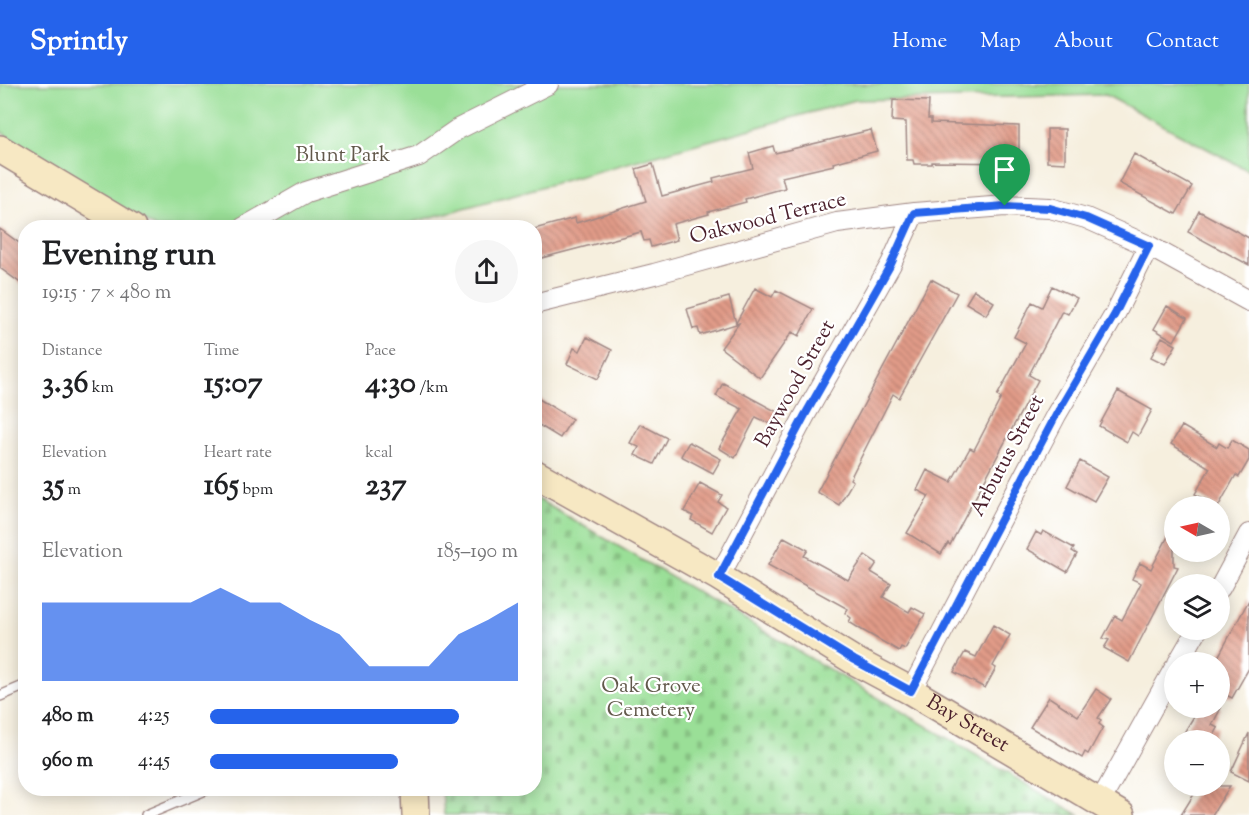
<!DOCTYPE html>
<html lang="en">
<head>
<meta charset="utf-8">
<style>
	body { margin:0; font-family:"Sorts Mill Goudy",serif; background:#f6f6f6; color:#202124; height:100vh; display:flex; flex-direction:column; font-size:22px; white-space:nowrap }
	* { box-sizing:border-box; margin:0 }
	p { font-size:20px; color:#757577 }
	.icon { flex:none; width:33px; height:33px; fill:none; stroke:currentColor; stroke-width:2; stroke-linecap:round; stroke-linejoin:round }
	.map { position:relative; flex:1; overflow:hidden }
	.sheet { position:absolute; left:18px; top:136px; width:524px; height:576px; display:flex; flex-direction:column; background:#fff; border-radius:24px; box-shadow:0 3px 15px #0003 }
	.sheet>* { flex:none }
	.needle { width:39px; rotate:279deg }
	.buttons { position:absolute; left:1164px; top:412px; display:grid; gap:12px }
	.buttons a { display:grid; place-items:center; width:66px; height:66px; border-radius:50%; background:#fff; box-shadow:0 3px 15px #0003; font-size:30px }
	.pin { position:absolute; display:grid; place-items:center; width:51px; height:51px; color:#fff; margin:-62px -26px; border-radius:50% 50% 50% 0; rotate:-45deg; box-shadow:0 0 6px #0007 }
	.pin .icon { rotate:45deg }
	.round { display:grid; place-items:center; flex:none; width:63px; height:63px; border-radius:32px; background:#f6f6f6 }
	.overview { display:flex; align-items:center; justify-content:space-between; height:102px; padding:0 24px }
	h1 { font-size:33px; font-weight:700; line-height:45px }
	.stats { display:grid; grid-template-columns:repeat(3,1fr); gap:9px; height:102px; padding:6px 24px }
	.stats div { display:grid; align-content:center }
	.stats b { font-size:30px; font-weight:700 }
	.stats small { font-size:16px; font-weight:400 }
	.stats p { font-size:16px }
	.chart { height:168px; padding:12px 24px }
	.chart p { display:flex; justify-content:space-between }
	.chart svg { width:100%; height:108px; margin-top:6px; fill:#2563eb; opacity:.7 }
	ul { padding:0 24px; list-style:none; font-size:20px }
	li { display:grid; grid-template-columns:96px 72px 1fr; align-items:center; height:45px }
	li i { height:15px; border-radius:8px; background:#2563eb }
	header { display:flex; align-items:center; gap:36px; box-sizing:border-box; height:84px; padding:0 30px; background:#2563eb; color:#fff }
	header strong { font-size:28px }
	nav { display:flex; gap:33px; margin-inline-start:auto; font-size:21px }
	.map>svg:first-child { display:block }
</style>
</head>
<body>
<header>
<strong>Sprintly</strong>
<nav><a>Home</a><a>Map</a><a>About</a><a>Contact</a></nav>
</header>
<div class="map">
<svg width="1249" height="731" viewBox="0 0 1249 731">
	<defs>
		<pattern id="cemetery-stones" width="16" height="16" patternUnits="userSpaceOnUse" patternTransform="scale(1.5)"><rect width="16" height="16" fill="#9adf97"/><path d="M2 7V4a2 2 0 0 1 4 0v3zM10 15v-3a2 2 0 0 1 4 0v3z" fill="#86bf82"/></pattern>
		<pattern id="building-back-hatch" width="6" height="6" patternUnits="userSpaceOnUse" patternTransform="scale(1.5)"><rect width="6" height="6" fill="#e19b88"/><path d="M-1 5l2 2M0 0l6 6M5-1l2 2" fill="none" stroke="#b87e6f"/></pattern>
	</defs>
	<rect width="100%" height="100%" fill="#fff"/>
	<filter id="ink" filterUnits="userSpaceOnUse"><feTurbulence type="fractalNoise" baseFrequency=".0167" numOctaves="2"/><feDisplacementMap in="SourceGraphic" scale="12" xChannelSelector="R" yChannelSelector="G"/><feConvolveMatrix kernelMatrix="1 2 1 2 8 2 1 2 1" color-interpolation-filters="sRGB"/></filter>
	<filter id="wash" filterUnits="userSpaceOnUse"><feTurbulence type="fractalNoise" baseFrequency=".008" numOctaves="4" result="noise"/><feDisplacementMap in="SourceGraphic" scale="24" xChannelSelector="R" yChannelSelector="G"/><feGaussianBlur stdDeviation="1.35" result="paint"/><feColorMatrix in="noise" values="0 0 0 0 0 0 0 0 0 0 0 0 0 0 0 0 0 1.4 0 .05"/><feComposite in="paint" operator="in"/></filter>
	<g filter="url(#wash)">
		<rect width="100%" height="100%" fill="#f6efde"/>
		<path fill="url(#cemetery-stones)" stroke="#727f61" stroke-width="1.5" d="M534,413L1079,731H444L442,705H534Z"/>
		<path fill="#9adf97" stroke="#727f61" stroke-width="1.5" d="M0,0H1249V87L1106,11L856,16L392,144H156L49,81L0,47Z"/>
		<g id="blocks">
			<path fill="url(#building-back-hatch)" d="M893,16L929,17L928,35H931V39L1019,42V79L932,78V80H914L913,76H907L906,38L892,37Z
				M1047,45H1065V79L1047,78Z
				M871,46L877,67L833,79L834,81L782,93L785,104L745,115L746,118L708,128L709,130L673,140L677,156L651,163L649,156L644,157L641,148L534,176V145L575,134L576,139L646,117L636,85L653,80L662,112L714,98L713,94L753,84L749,69L773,62L775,69Z
				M1134,70L1192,102L1176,130L1119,99Z
				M1199,127L1249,154V181L1188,148Z
				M0,145L26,164V203L0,184Z
				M931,195L957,209L899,314L893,310L850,395L853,397L839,421L817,408Z
				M1052,202L1077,214L1068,230L1062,227L1029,291L1038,296L950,461L948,459L941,470L907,449L929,412L917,406L927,386L951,398L970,364L974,366L1001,314L997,312L1026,259L1014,253L1032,218L1042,223Z
				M755,204L772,213L776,206L813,225L799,252L792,248L760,294L721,264L739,239L700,251L698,244L693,245L687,225L729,213L736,239Z
				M974,206L994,218L986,231L966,219Z
				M1167,222L1187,234L1174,257L1154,245Z
				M587,253L612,266L598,295L567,280L574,264L580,267Z
				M1162,253L1176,261L1165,280L1151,273Z
				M723,299L781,330L775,342L756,333L735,374L719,364L742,325L716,312Z
				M1118,307L1152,326L1138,352L1132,348L1127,358L1099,342Z
				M534,312L572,335L560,354L534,338Z
				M640,340L667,354L654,380L635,371L639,363L630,359Z
				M1182,342L1217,363L1219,359L1227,364L1232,356L1249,366V376L1239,393L1236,391L1218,423L1195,410L1210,384L1171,360Z
				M689,358L721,375L713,389L681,372Z
				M1080,377L1108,393L1094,417L1067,402Z
				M700,399L722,411L718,418L726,423L712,448L691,436L693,432L684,427Z
				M1174,441V482L1178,483L1129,578L1104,564L1109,556L1103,554L1115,532L1122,536L1141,499L1132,495L1140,479L1151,485Z
				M1043,447L1074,464L1072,467L1077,470L1067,488L1027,465L1036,448L1041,451Z
				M784,453L808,466L804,472L848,496L865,471L877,479L871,488L891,500L883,513L909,528L912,523L925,530L905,565L901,563L899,567L862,546L849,538L851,534L845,529L848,525L768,481Z
				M1249,516V584L1232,614L1220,608V578L1216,577Z
				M993,541L1010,551L993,582L996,584L985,604L954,588L965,568L976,573Z
				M1096,605L1111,615L1098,634L1101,636L1099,640L1103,643L1088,670L1085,668L1082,674L1030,643L1049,613L1078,632Z
				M1199,624H1221L1212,641L1218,644L1211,657H1179Z
				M1249,649V697L1231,688Z
				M1199,702H1230L1212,731H1181Z"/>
		</g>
	</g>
	<g filter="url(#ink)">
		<use href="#blocks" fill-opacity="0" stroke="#a08784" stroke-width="1.5"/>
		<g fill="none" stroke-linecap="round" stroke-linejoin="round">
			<defs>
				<path id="service" d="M0,612L26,601
					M146,731L208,705"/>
				<path id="minor" d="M243,144L306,108L419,72L458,45L548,0
					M534,220L654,190L837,139L914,129L1005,122L1050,124L1086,134L1149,162L1249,217
					M719,493L805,331L891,180L914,129
					M1220,504L1249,450
					M1178,579L1197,546
					M911,607L1056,331L1115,230L1149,162
					M1100,718L1174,585"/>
				<g id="secondary">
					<path d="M0,65L132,144"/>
					<path id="s1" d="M534,389L719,493L853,576L911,607L1121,731"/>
					<path d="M415,705L416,731"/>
				</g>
			</defs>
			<use href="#service" stroke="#a08784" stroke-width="12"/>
			<use href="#minor" stroke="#a08784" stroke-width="22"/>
			<use href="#secondary" stroke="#a08784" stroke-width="30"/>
			<use href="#service" stroke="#fff" stroke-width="9"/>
			<use href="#minor" stroke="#fff" stroke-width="20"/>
			<use href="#secondary" stroke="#f7e8c3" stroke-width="27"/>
		</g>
	</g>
	<g fill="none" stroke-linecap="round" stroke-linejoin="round" filter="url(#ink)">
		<defs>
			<path id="route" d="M1005,122L1050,124L1086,134L1149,162L1115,230L1056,331L911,607L854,576L719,493L805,331L891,180L914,129Z"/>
		</defs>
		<use href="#route" stroke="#fff" stroke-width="12"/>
		<use href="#route" stroke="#2563eb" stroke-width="8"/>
	</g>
	<g text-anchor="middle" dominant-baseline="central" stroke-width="4.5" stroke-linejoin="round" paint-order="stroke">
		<g font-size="21" fill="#62594b" stroke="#fff">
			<text x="343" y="72">Blunt Park</text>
			<text x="651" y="603">Oak Grove<tspan x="651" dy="24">Cemetery</tspan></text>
		</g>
		<g font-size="21" fill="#4a1f2b" stroke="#fff">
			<text transform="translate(768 135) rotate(-14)">Oakwood Terrace</text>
			<text transform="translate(796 300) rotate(-61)">Baywood Street</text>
			<text transform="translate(1008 372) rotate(-62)">Arbutus Street</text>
			<text stroke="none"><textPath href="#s1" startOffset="501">Bay Street</textPath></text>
		</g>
	</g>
</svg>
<div class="buttons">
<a><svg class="needle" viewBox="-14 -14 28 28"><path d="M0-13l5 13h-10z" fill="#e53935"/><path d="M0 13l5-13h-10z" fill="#757577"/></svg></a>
<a><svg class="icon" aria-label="layers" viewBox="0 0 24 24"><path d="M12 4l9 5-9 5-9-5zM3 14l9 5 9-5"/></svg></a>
<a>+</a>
<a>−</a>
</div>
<div class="pin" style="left:1005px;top:122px;background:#1e9e55"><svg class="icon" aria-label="arrive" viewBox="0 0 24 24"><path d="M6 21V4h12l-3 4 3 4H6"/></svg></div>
<section class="sheet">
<div class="overview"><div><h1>Evening run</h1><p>19:15 · 7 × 480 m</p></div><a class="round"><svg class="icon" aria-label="share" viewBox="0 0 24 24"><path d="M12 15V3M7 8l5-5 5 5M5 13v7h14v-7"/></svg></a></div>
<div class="stats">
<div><p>Distance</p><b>3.36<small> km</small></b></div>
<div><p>Time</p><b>15:07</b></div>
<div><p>Pace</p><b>4:30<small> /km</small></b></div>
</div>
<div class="stats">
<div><p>Elevation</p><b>35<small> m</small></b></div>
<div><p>Heart rate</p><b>165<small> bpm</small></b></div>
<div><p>kcal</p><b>237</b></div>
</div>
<div class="chart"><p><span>Elevation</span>185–190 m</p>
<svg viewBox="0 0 160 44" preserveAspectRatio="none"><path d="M0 44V12L10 12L20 12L30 12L40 12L50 12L60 6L70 12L80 12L90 19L100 25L110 38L120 38L130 38L140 25L150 19L160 12V44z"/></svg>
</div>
<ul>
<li><b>480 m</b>4:25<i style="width:81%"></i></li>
<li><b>960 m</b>4:45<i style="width:61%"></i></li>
</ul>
</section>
</div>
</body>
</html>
